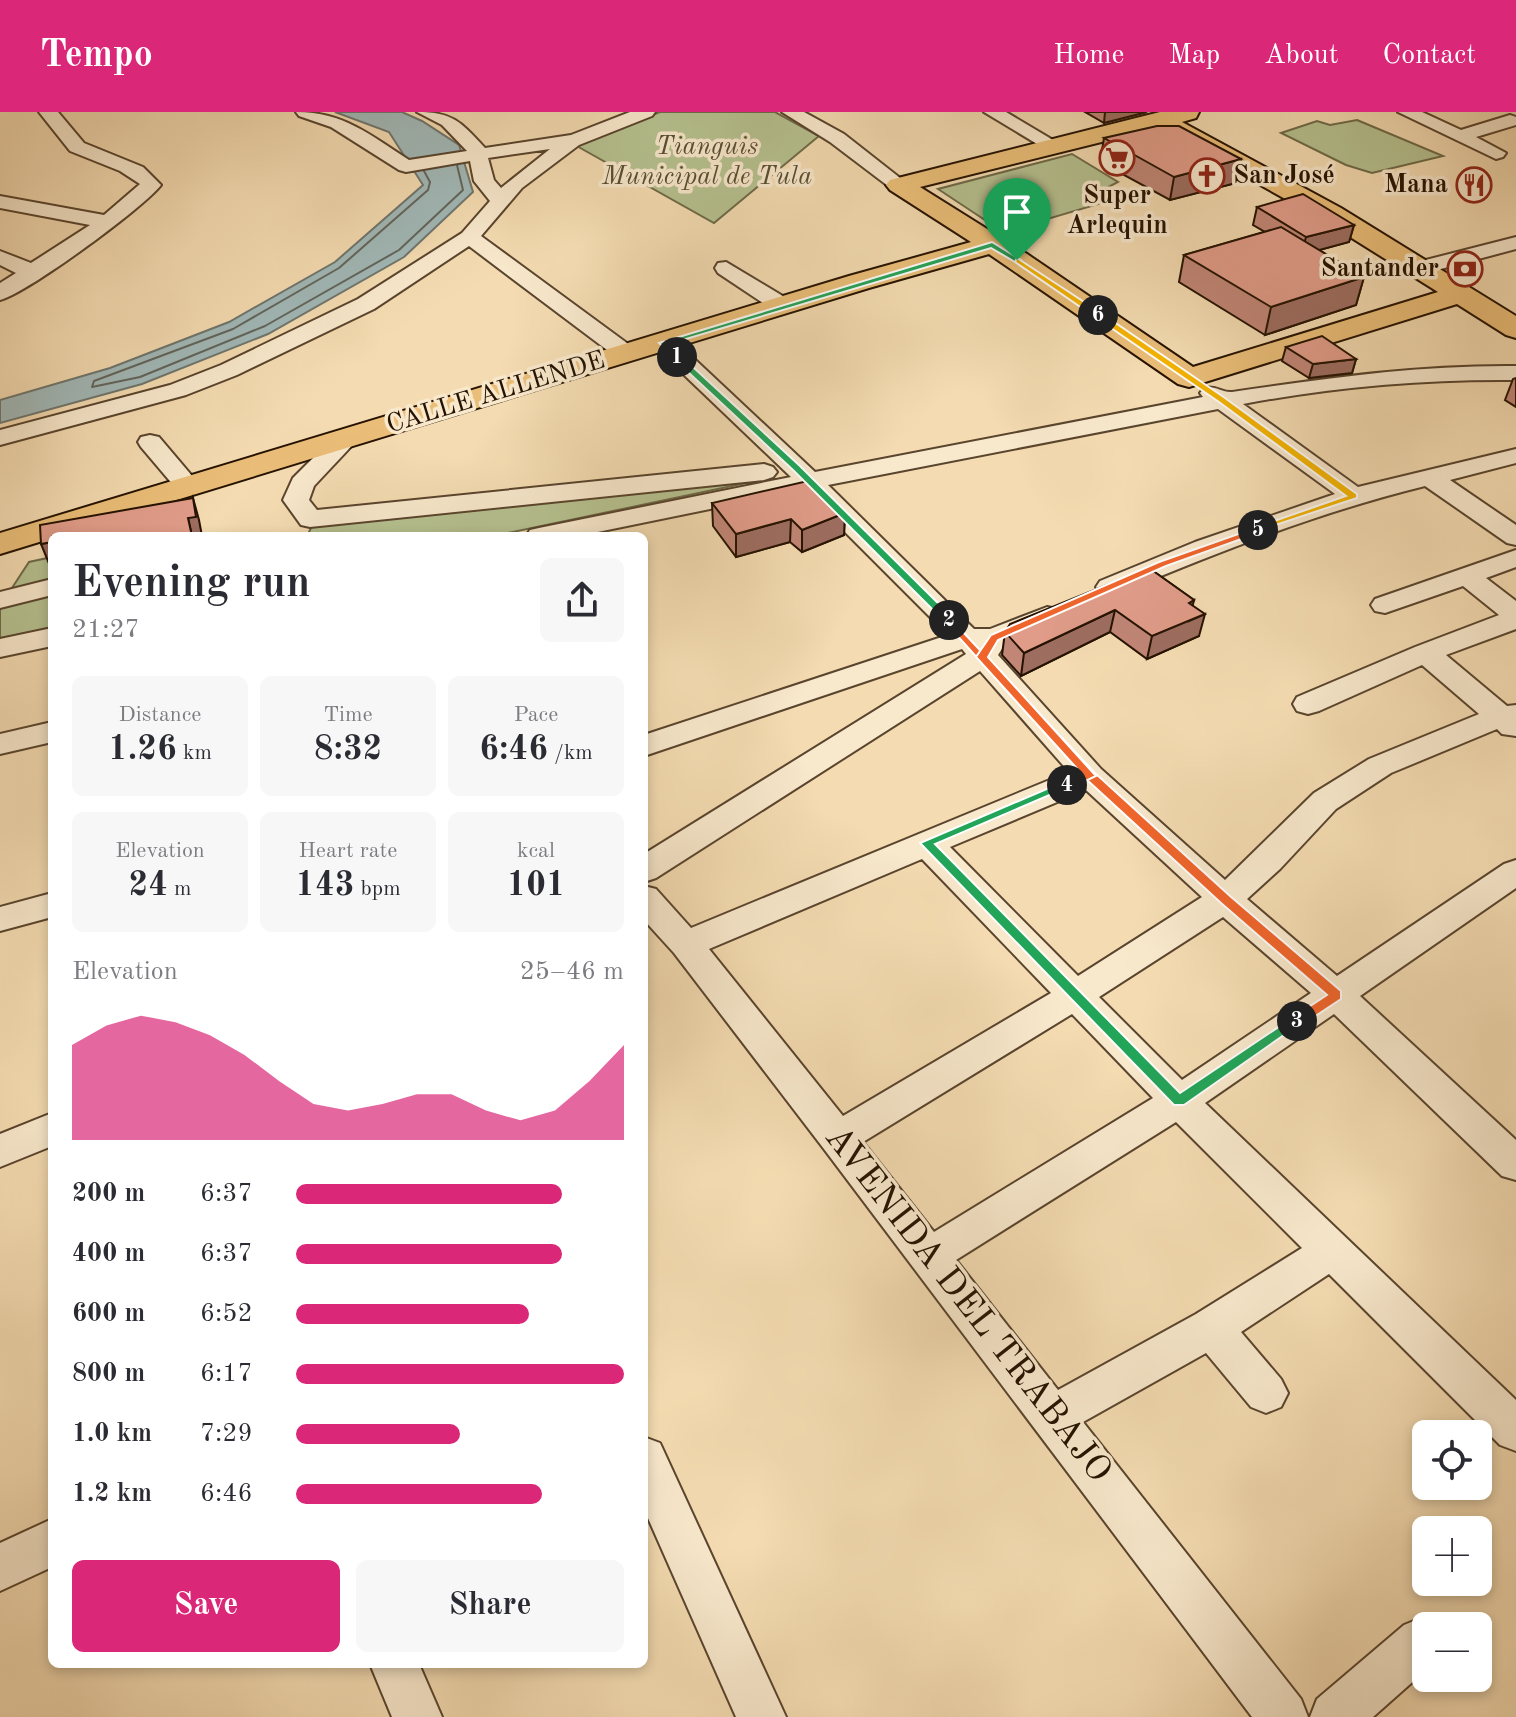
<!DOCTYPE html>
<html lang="en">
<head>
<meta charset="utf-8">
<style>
	body { margin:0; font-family:"Old Standard TT",serif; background:#f7f7f7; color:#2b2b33; height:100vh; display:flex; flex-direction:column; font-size:30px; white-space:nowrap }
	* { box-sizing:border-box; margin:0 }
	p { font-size:26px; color:#7c7c81 }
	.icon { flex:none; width:44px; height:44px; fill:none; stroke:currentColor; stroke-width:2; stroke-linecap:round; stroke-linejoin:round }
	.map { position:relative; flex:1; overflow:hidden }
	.side { position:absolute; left:48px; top:420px; width:600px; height:1136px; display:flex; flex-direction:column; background:#fff; border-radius:12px; box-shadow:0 4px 12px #0003 }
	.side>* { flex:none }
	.controls { position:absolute; left:1412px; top:1308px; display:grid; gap:16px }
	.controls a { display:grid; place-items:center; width:80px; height:80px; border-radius:12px; background:#fff; box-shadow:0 4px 12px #0003; font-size:40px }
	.pin { position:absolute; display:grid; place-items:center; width:68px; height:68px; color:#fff; margin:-82px -34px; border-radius:50% 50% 50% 0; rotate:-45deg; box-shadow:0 0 8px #0007 }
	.pin .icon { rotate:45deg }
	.km { position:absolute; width:40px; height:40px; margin:-20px; border-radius:50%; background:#222; color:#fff; font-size:22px; line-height:40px; text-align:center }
	.round { display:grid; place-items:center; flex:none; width:84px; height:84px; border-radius:12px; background:#f7f7f7 }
	.head { display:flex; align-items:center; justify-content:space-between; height:136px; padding:0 24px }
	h1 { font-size:44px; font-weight:700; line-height:60px }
	.figures { display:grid; grid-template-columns:repeat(3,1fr); gap:12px; height:136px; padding:8px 24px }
	.figures div { display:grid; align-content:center; border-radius:12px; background:#f7f7f7; text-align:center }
	.figures b { font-size:34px; font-weight:700 }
	.figures small { font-size:22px; font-weight:400 }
	.figures p { font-size:22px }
	.chart { height:224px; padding:16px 24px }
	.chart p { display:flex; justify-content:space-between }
	.chart svg { width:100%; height:144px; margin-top:8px; fill:#db2777; opacity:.7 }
	.action { display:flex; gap:16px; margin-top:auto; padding:16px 24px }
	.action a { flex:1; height:92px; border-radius:12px; background:#db2777; color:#fff; font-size:32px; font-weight:700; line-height:92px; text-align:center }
	.action a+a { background:#f7f7f7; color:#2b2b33 }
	ul { padding:0 24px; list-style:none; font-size:26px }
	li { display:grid; grid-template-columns:128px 96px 1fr; align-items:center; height:60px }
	li i { height:20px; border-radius:10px; background:#db2777 }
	header { display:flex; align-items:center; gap:48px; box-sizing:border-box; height:112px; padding:0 40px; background:#db2777; color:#fff }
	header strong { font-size:38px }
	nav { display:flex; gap:44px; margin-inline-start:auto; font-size:28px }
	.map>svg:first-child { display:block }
</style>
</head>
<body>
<header>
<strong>Tempo</strong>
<nav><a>Home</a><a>Map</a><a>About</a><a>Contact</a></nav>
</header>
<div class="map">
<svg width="1516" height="1605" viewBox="0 0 1516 1605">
	<rect width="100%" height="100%" fill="#f4dbb1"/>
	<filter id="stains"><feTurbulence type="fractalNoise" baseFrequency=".0025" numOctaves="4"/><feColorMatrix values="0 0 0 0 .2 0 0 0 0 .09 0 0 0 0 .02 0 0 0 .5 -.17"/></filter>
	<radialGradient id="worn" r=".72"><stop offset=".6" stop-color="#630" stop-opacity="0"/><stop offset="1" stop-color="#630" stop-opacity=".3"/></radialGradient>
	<path fill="#b6c190" stroke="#6e6a48" stroke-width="2" d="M660,0H775L819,24L714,111L575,33Z
		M1357,8L1443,44L1372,61L1346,53L1281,21L1317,9L1330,13Z
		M1072,42L1118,70L1097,81L1105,90L1003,120L938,77Z
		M770,366L494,424H307L313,412Z
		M52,445V516L0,526V482L10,479L29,450Z"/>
	<path fill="#a1b8b7" stroke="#6f766e" stroke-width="2" d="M335,0H402L422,9L459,33L473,80L404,145L268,222L142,272L0,311V288L110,256L229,210L335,150L423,73L389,20Z"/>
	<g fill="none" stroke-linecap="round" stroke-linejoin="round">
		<path stroke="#63655c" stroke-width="2" d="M424,59L430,70L428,78L339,156L233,217L94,269L92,275L140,265L265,214L399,138L463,78L457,53"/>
		<defs>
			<path id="minor" d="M39,0H58L84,31L143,55L161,73C142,97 27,181 0,188V171L16,161L0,153V139L31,151L90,113L0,96V84L104,103L140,72L120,59L70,39Z
				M296,0C344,0 370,23 409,48L467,39L442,13L417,0C453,0 461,10 485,36L571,23L630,0H655L652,4L579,33L522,76L481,124L635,237L638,242L635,247H619L469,134L374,197L237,263L186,283L0,333V318L170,273L221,253L358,187L462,121L490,89L474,69L470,49L406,60L399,58L331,15L299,4ZM550,37L501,76L494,68L488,46Z
				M782,0H804L844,22L909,73L906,77H892L830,30Z
				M984,0H1006L1063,34L1061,38H1047Z
				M1398,0H1422L1461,18L1510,3L1516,5V13L1476,25L1506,41L1503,45L1496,47Z
				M1516,125V137L1422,162L1411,156L1414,151Z
				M726,150L791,189L794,194L791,199H775L718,161L715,156L718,151Z
				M664,224L672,226L815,360L1203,285L1200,281L1204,276C1216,273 1222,281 1232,280C1329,266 1417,253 1516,254V268C1425,267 1333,275 1243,292L1358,375L1516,337V351L1450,368L1516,413V433L1507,431L1425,374C1320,400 1220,439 1120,481L1110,483L1100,481L1096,475L1100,469L1195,430L1335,382L1218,297L828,373L974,517H990L1047,495L1057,497L1061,503L1057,509L1005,532L998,543L1101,657L1225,768L1314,681L1369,647L1479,602L1422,553L1319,599L1308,602L1297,599L1293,592L1297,585L1415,535L1499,503L1463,474L1385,501L1375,499L1371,493L1375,487L1516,438V455L1486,466L1516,489V517L1446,543L1507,594L1516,593V624L1502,622L1497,617L1391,661L1336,697L1280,757L1247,787L1337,864L1504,752L1516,748V776L1360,884L1516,1028V1068L1502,1064L1334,902L1205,991L1516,1288V1339L1500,1333L1329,1162L1241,1220L1281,1267L1288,1281L1281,1295L1266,1301L1251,1295L1206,1241L1083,1310L1301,1587L1308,1605H1252L824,1037L674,841L644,808V774L656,777L691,816L1069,660L980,559L656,766L644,770V742L966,542L962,537L644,644V623L948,523L803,378L578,424H526L530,418L539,416L791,365L656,236L653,231L656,226ZM1086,678L1202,785L1078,864L950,735ZM922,747L1051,881L843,1004L709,837ZM1223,805L1311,881L1182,968L1099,885ZM1072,902L1153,986L934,1120L863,1030ZM1176,1010L1302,1136L1196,1202L1058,1278L956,1148Z
				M348,318L357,320L360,325L314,374L309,388L317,398L764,352L773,355L777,360L773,365L764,368L310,415L301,413L283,388L293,366L339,320Z
				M150,323L159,325L198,371L202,376L198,381H180L141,335L138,330L141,325Z
				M52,467V483L0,496V480Z
				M52,516V534L0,545V527Z
				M52,610V630L0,642V622Z
				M52,781V805L0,819V795Z
				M52,1001V1034L0,1055V1022Z
				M644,1325L660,1331L786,1605H736L644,1397Z
				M52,1407V1455L0,1479V1431Z
				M1421,1506L1439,1514H1426V1558L1373,1605H1310L1317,1587L1404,1513Z
				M370,1552H419L442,1605H392Z"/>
			<path id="major" d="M1160,0H1199L1196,6L1182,10L1341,96L1516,204V226L1506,223L1457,192L1189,275L1178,272L989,142L869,176L0,442V421L849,164L971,130L890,78L886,73L890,68ZM1158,16L1323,108L1438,180L1193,255L1027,142L920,75Z"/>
		</defs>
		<use href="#minor" stroke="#59442d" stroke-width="4"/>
		<use href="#major" stroke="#251201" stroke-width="4"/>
		<use href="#minor" fill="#f8e8cc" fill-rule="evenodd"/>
		<use href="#major" fill="#eabe78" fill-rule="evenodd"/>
	</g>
	<path fill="#c18676" stroke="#251201" stroke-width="2" d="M1085,0H1147L1104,11Z
		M1104,26L1241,47L1236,71L1170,88L1100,50Z
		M1257,95L1354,113L1349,130L1319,138L1364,165L1356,193L1265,223L1179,170L1184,143L1265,120L1253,113Z
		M1286,235L1356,247L1352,261L1309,266L1282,249Z
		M1516,266V295L1505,288L1513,267Z
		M712,391L845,401L844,423L802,440L790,430L736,445L713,414Z
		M1149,456L1194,488L1192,493L1199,524L1147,547L1110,520L1021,564L1002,543L1005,520Z"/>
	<path fill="#9d6d60" stroke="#251201" stroke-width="2" d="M1105,0H1147L1104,11Z
		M1241,47L1236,71L1170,88L1174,65Z
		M1354,113L1349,130L1301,143L1306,125Z
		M1364,165L1356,193L1265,223L1271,195Z
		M1356,247L1352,261L1309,266L1313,252Z
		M193,386L199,408L202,424H192L188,406Z
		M845,401L844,423L802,440V418Z
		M791,407L790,430L736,445V422Z
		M52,430V454H50L41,432Z
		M1194,488L1189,509L1205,502L1199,524L1147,547L1152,524L1189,491Z
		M1115,498L1110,520L1021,564L1024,541Z"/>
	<path fill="#e09c89" stroke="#251201" stroke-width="2" d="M1157,14H1179L1241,47L1174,65L1104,26Z
		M1303,82L1354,113L1306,125L1257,95Z
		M1281,115L1364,165L1271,195L1184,143Z
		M1322,224L1356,247L1313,252L1286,235Z
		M812,368L845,401L802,418L791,407L736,422L712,391Z
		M193,386L196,405L188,406L192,424H52V430L41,432L40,413Z
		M1149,456L1194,488L1189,491L1205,502L1152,524L1115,498L1024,541L1005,520L1010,512Z"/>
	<path fill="#22a559" stroke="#fff" stroke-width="2" d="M992,130L1021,148L1015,150L991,136L669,232L681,245L677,248L659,231Z"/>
	<path fill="#22a559" stroke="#fff" stroke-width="2" d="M674,243H680L800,354L953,506V510H945L793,358L674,247Z"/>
	<path fill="#f0652b" stroke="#fff" stroke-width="2" d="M949,505L1095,661L1230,784L1341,879V887L1302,913H1292V906L1327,883L1221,791L1086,667L945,510V506Z"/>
	<path fill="#22a559" stroke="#fff" stroke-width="2" d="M1063,670L1073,673L935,732L1180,981L1292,906H1302L1304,909L1184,993H1174L920,731Z"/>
	<path fill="#f0652b" stroke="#fff" stroke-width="2" d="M1258,415L1263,418L1261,420L1166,454L998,528L988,545L1096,664L1071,676H1063V670L1082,662L976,545L991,523L1159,450Z"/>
	<path fill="#f5b400" stroke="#fff" stroke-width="2" d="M1095,201H1101L1225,286L1357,382V386L1254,420V416L1346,384L1219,290L1095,205Z"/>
	<path fill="#f5b400" stroke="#fff" stroke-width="2" d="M1017,146L1101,201V205H1095L1015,150Z"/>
	<defs>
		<symbol id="supermarket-ring" viewBox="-11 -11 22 22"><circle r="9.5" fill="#f8e8cc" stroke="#8f2418" stroke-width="1.5"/><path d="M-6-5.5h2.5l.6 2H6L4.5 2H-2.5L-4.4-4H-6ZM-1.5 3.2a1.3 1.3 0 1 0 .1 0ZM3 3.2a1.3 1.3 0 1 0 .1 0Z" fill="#8f2418"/></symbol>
		<symbol id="church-ring" viewBox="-11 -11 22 22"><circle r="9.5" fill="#f8e8cc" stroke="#8f2418" stroke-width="1.5"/><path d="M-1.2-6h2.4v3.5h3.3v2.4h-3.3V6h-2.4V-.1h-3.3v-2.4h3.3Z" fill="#8f2418"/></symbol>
		<symbol id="restaurant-ring" viewBox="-11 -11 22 22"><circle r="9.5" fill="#f8e8cc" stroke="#8f2418" stroke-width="1.5"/><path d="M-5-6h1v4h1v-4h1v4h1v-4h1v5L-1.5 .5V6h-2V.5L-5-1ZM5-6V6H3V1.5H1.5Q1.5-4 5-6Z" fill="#8f2418"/></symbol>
		<symbol id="bank-ring" viewBox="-11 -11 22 22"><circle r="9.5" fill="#f8e8cc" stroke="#8f2418" stroke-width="1.5"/><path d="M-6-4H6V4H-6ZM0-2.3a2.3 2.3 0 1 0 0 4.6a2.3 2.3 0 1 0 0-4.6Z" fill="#8f2418"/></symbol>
	</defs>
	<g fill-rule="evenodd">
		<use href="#supermarket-ring" x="1097" y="26" width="40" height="40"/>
		<use href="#church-ring" x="1187" y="44" width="40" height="40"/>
		<use href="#restaurant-ring" x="1454" y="53" width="40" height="40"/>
		<use href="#bank-ring" x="1445" y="137" width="40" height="40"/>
	</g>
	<g text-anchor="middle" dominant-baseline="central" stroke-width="7" stroke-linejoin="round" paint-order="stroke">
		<g font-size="26" font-style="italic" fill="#584f33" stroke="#f8e8cc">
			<text x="707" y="35">Tianguis<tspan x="707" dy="30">Municipal de Tula</tspan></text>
		</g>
		<g font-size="26" font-weight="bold" fill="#251201" stroke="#f8e8cc" text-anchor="end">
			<text x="1233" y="64" text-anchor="start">San José</text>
			<text x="1448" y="73">Mana</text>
			<text x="1117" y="84" text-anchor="middle">Super<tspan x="1117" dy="30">Arlequin</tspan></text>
			<text x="1439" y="157">Santander</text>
		</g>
		<g font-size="26" fill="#251201" stroke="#f8e8cc">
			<text transform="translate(496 281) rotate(-17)">CALLE ALLENDE</text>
		</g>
		<g font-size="36" fill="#251201" stroke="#f8e8cc">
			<text transform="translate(967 1193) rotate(52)">AVENIDA DEL TRABAJO</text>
		</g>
	</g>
	<rect width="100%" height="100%" filter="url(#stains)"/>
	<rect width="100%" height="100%" fill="url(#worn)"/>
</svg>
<div class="controls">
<a><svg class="icon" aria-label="locate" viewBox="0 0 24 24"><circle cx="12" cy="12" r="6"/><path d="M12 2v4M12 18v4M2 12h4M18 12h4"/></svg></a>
<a>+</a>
<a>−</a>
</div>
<div class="pin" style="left:1017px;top:148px;background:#1e9e55"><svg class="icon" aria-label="arrive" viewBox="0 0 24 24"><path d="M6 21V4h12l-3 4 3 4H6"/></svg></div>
<b class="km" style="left:677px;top:245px">1</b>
<b class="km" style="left:949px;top:508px">2</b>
<b class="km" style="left:1297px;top:909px">3</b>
<b class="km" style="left:1067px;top:673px">4</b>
<b class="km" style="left:1258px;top:418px">5</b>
<b class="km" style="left:1098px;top:203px">6</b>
<section class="side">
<div class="head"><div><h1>Evening run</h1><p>21:27</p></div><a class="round"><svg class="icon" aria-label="share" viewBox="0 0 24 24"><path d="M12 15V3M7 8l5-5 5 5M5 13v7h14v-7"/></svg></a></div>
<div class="figures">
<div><p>Distance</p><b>1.26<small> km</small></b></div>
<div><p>Time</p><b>8:32</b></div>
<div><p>Pace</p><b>6:46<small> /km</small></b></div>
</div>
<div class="figures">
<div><p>Elevation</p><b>24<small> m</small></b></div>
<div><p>Heart rate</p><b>143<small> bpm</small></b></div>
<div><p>kcal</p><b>101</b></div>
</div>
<div class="chart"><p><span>Elevation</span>25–46 m</p>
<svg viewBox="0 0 160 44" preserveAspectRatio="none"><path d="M0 44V15L10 9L20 6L30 8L40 12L50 18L60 26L70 33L80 35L90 33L100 30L110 30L120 35L130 38L140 35L150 26L160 15V44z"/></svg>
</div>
<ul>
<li><b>200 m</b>6:37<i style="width:81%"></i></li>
<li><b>400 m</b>6:37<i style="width:81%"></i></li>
<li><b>600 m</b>6:52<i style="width:71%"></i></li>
<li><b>800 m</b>6:17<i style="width:100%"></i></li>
<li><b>1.0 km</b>7:29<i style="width:50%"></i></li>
<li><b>1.2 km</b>6:46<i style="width:75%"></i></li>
</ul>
<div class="action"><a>Save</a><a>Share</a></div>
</section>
</div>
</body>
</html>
